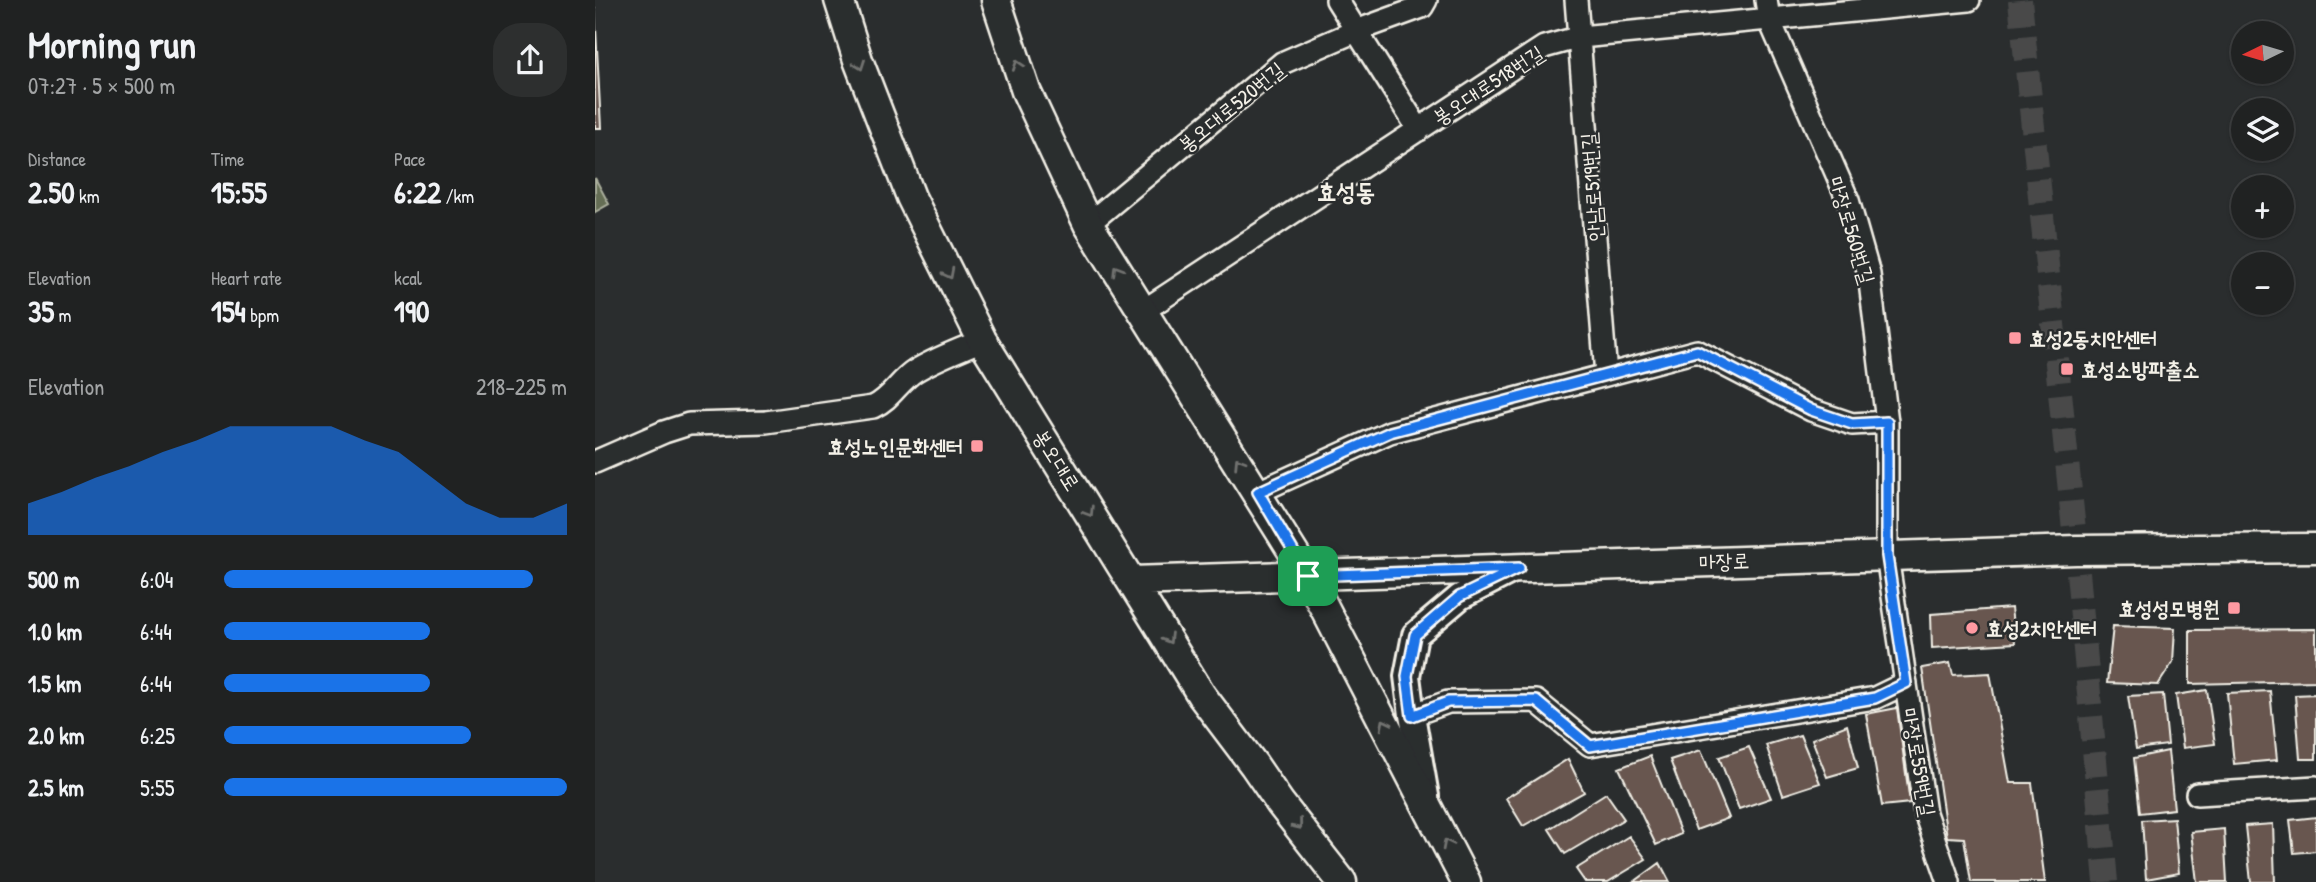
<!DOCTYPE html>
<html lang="en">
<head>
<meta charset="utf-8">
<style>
	body { margin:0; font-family:"Patrick Hand","Poor Story",sans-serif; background:#2d2f2f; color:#f1f3f6; height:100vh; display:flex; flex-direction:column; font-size:26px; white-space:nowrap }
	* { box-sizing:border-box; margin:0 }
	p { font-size:23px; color:#a2a4a5 }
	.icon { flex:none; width:38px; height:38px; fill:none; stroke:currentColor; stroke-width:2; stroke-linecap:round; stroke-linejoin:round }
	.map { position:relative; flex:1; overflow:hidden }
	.details { display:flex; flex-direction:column; background:#202222; width:595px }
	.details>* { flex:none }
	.needle { width:46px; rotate:265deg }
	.controls { position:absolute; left:1636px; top:21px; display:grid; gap:14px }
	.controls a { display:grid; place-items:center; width:63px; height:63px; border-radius:50%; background:#202222; box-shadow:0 2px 5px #0004,0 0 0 2px #3d3f40; font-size:35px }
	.pin { position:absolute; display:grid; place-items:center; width:60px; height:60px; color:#fff; margin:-30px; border-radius:14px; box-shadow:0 4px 10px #0006 }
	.round { display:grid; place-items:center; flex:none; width:74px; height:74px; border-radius:28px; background:#2d2f2f }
	.headline { display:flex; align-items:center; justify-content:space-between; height:119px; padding:0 28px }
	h1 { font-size:38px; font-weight:700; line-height:52px }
	.figures { display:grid; grid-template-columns:repeat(3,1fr); gap:10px; height:119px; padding:7px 28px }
	.figures div { display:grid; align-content:center }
	.figures b { font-size:30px; font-weight:700 }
	.figures small { font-size:19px; font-weight:400 }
	.figures p { font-size:19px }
	.chart { height:196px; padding:14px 28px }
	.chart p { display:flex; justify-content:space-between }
	.chart svg { width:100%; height:126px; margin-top:7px; fill:#1a73e8; opacity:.7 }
	ul { padding:0 28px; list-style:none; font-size:23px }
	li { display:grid; grid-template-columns:112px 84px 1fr; align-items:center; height:52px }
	li i { height:18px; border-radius:9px; background:#1a73e8 }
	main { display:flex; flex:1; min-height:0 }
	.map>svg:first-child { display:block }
</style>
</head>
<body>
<main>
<section class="details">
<div class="headline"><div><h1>Morning run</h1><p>07:27 · 5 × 500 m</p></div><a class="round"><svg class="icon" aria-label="share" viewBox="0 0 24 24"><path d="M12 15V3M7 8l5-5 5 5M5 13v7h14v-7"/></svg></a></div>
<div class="figures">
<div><p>Distance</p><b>2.50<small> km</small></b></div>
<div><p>Time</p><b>15:55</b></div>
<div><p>Pace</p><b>6:22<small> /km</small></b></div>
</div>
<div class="figures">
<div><p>Elevation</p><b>35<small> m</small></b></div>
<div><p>Heart rate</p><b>154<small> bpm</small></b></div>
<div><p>kcal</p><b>190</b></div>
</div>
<div class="chart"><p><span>Elevation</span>218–225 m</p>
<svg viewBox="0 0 160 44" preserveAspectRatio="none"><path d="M0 44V33L10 29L20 24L30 20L40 15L50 11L60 6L70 6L80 6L90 6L100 11L110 15L120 24L130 33L140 38L150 38L160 33V44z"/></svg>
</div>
<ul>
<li><b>500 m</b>6:04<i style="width:90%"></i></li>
<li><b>1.0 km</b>6:44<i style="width:60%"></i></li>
<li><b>1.5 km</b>6:44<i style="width:60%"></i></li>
<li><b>2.0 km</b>6:25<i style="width:72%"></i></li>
<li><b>2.5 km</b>5:55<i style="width:100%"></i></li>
</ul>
</section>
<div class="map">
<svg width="1721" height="882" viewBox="0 0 1721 882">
	<rect width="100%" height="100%" fill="#2a2d2e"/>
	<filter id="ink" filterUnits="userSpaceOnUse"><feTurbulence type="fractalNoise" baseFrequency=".0143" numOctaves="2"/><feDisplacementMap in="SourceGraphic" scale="14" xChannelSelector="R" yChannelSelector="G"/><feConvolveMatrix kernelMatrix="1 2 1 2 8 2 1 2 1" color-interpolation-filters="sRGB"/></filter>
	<g filter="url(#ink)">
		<path fill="#656e54" stroke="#acb09e" stroke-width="2" d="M0,178L14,204L0,212Z"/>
		<path fill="#675750" stroke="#f4f1e8" stroke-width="2" d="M0,8L6,128H0Z
			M1416,608L1420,643L1337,648L1336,614Z
			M1518,626L1580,628L1578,662L1563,685L1512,683Z
			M1721,629V681L1595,684V630Z
			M1355,663L1358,675L1395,673L1415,783H1437L1450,882H1376L1369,838L1352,837L1327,668Z
			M1612,690L1620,744L1588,748L1581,695Z
			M1675,691L1682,760L1639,764L1632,693Z
			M1568,694L1573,745L1541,749L1533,696Z
			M1721,694V759H1705L1700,695Z
			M1302,708L1315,803L1287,806L1271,714Z
			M1252,725L1263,768L1232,777L1217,739Z
			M1205,735L1225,783L1188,795L1171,745Z
			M1154,747L1176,798L1144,809L1124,757Z
			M1106,750L1134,818L1101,830L1075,760Z
			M1573,751L1579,809L1545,813L1539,758Z
			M1055,756L1086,834L1061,845L1024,768Z
			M973,759L989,792L928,826L911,798Z
			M1011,793L1029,819L970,854L954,829Z
			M1721,817V851L1699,853L1695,820Z
			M1579,818L1584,873L1551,879L1547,820Z
			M1678,824L1680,882H1656L1650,826Z
			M1629,829L1632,882H1602L1596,832Z
			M1034,836L1051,859L1013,882H990L981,869Z
			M1065,863L1075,882H1039Z"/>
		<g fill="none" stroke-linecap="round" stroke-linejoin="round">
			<path stroke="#484a4a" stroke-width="24" stroke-dasharray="24 12" stroke-linecap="butt" d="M1425,0L1481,550L1511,882"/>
			<defs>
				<path id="minor" d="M742,0L824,130
					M981,0L1011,375
					M1171,0L1174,19L1253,200L1274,274L1292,422V556L1330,813L1354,882
					M493,224L687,63L761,31L827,7L831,0
					M548,311L949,47L985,37L1374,0
					M0,462L69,432L94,424L171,422L278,407C296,399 304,381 320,371C341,358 365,350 387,340
					M663,492L795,432L1102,351L1216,410L1257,424L1292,422
					M817,715L853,702L941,701L995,745L1280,698L1311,683
					M1602,794L1721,787"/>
				<path id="tertiary" d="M831,796L817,715L812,676L820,635L865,597L922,568"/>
				<path id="secondary" d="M244,0L263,60L316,197L387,340L607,696L659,765L685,803L747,882
					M401,0L431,91L493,224L713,576L871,882
					M537,581L1481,550L1721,548"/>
			</defs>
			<use href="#minor" stroke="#f4f1e8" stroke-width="26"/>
			<use href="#tertiary" stroke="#f4f1e8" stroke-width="30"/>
			<use href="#secondary" stroke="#f4f1e8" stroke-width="33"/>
			<use href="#minor" stroke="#2a2d2e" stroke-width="21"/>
			<use href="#tertiary" stroke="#2a2d2e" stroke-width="24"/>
			<use href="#secondary" stroke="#2a2d2e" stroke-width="28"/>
		</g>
		<defs><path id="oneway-chevron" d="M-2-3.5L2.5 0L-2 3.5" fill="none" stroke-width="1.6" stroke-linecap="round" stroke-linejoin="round" transform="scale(1.75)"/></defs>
		<g stroke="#71726f">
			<use href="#oneway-chevron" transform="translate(265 65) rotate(70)"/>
			<use href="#oneway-chevron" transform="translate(423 65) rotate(-109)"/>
			<use href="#oneway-chevron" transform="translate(522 270) rotate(-122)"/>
			<use href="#oneway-chevron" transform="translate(354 274) rotate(63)"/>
			<use href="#oneway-chevron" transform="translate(644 462) rotate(-122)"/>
			<use href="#oneway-chevron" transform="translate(494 512) rotate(58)"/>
			<use href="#oneway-chevron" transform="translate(573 639) rotate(59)"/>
			<use href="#oneway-chevron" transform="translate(790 724) rotate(-117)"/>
			<use href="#oneway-chevron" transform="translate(703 825) rotate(51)"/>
			<use href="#oneway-chevron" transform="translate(852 844) rotate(-117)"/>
		</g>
	</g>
	<g fill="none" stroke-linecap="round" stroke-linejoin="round" filter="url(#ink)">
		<defs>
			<path id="route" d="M1102,351L1216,410L1257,424L1292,422V556L1311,683L1280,698L995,746L941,701L853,702L817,716L812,676L820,635L864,597L924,568L713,576L663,492L795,432Z"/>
		</defs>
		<use href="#route" stroke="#fff" stroke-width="14"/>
		<use href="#route" stroke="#1a73e8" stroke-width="9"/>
	</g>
	<g fill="#ff9aa2" stroke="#2a2d2e" stroke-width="2.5">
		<rect x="1413" y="331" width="14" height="14" rx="3.5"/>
		<rect x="1465" y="362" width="14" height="14" rx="3.5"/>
		<rect x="375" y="439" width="14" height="14" rx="3.5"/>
		<rect x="1632" y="601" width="14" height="14" rx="3.5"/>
		<circle cx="1377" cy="628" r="7"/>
	</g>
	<g text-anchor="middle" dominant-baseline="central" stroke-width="5" stroke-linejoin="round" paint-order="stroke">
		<g font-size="21" fill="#f4f1e8" stroke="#2a2d2e">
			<text transform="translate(893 85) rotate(-33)">봉오대로518번길</text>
			<text transform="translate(636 107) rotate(-39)">봉오대로520번길</text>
			<text transform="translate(997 187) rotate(-94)">안남로519번길</text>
			<text transform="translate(1257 230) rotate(73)">마장로560번길</text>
			<text transform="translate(462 460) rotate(58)">봉오대로</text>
			<text transform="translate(1129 561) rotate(-2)">마장로</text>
			<text transform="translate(1324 762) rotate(80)">마장로559번길</text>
		</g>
		<g font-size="21" font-weight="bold" fill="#f4f1e8" stroke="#2a2d2e" text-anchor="start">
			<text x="1434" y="338">효성2동치안센터</text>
			<text x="1486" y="369">효성소방파출소</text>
			<text x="368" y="446" text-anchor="end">효성노인문화센터</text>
			<text x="1625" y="608" text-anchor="end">효성성모병원</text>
			<text x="1391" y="628">효성2치안센터</text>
		</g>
		<g font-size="24" font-weight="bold" fill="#f4f1e8" stroke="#2a2d2e">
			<text x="751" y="191">효성동</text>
		</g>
	</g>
</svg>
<div class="controls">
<a><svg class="needle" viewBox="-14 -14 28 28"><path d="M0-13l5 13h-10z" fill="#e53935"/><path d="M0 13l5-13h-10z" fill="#a2a4a5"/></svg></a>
<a><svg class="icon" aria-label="layers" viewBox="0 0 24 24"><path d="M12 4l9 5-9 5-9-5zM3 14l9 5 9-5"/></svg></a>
<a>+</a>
<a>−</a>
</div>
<div class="pin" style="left:713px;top:576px;background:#1e9e55"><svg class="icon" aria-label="arrive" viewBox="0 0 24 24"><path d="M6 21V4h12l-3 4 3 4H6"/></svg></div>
</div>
</main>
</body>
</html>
